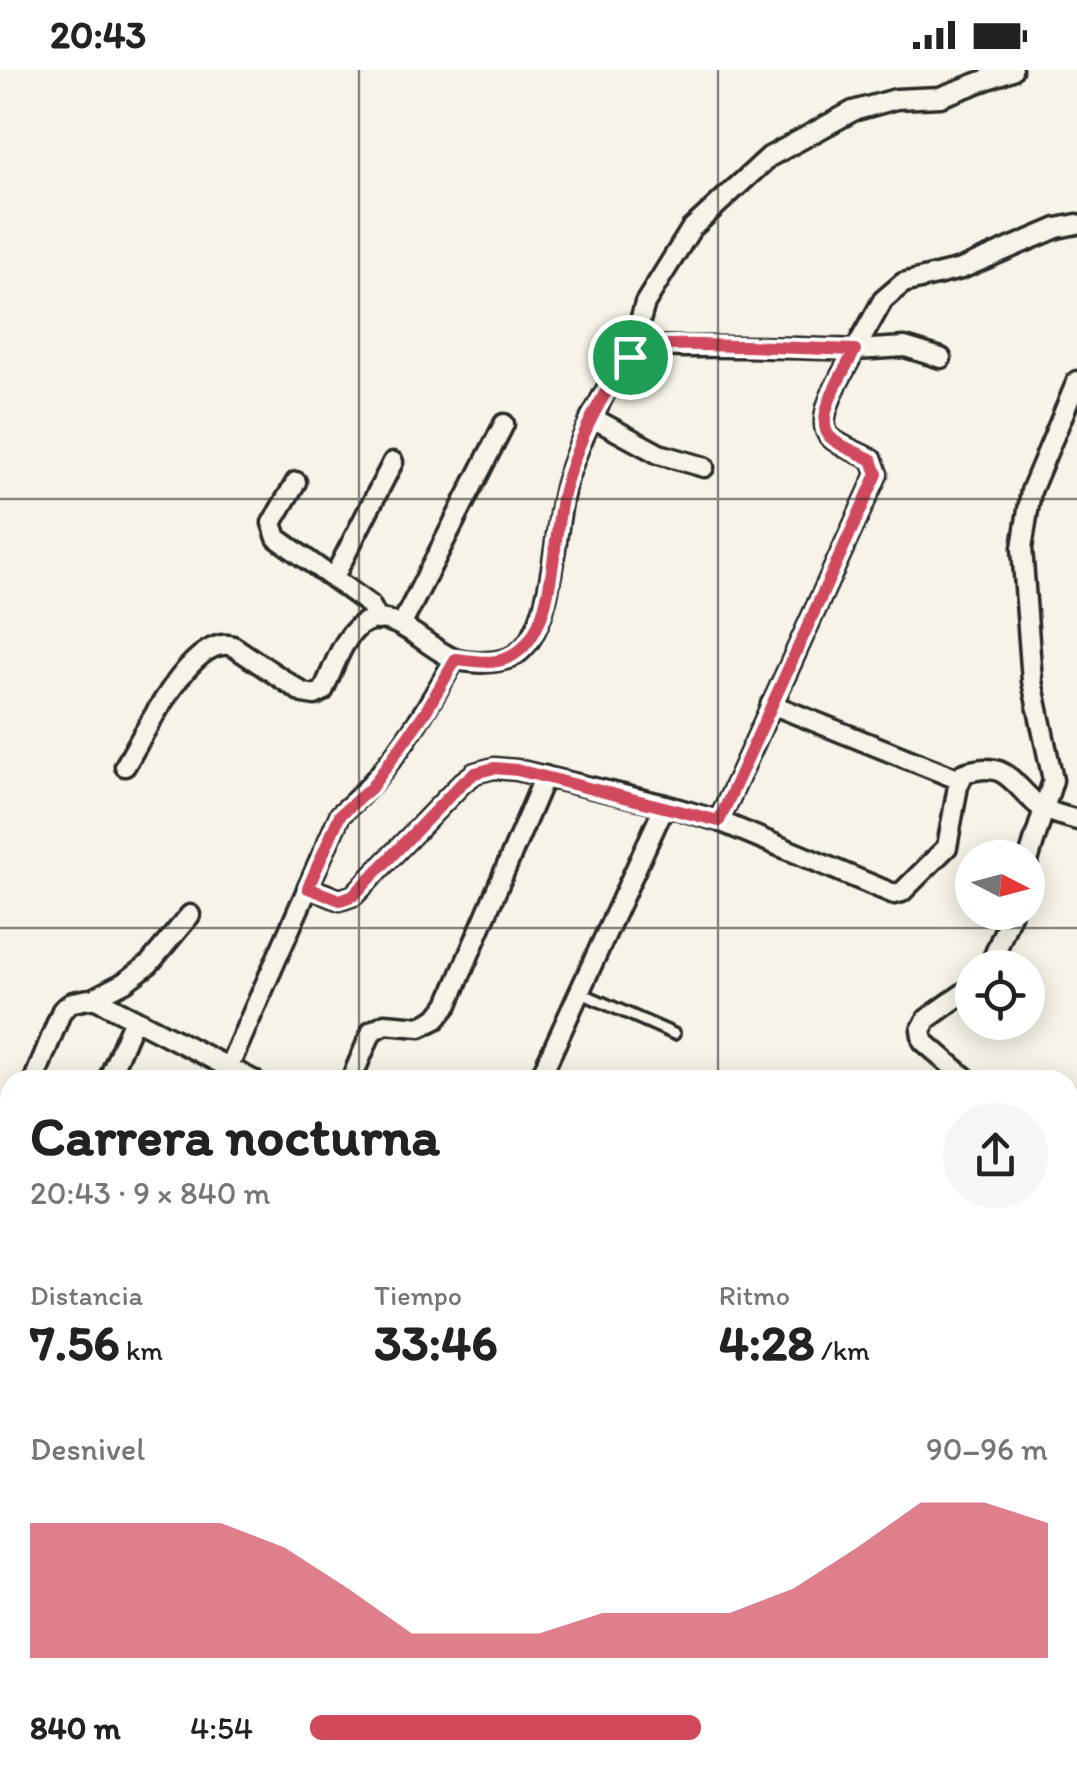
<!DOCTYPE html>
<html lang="es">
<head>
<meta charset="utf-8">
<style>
	body { margin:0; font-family:Itim,sans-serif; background:#f6f6f6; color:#222; height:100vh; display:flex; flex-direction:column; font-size:38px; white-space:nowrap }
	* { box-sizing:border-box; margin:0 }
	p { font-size:32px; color:#767676 }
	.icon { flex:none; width:55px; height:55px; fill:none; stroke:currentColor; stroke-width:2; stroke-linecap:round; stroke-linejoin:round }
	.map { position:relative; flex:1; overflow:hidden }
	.panel { position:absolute; left:0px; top:1000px; width:1078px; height:718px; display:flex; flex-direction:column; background:#fff; border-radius:30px 30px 0 0; box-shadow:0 5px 25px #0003 }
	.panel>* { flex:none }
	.needle { width:65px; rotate:96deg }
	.buttons { position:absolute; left:955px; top:770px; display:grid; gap:20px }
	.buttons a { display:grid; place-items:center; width:90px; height:90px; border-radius:50%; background:#fff; box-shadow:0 5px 25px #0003; font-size:50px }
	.pin { position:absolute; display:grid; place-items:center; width:85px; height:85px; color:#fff; margin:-42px; border:5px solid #fff; border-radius:50%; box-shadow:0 2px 10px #0007 }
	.round { display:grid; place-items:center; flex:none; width:105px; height:105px; border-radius:52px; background:#f6f6f6 }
	.headline { display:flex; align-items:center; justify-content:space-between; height:170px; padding:0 30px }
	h1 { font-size:55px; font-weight:800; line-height:75px }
	.stats { display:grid; grid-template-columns:repeat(3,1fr); gap:15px; height:170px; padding:10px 30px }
	.stats div { display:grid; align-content:center }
	.stats b { font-size:50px; font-weight:800 }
	.stats small { font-size:28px; font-weight:400 }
	.stats p { font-size:28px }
	.chart { height:280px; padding:20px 30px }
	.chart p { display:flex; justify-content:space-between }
	.chart svg { width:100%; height:180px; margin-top:10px; fill:#d1495b; opacity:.7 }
	ul { padding:0 30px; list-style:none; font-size:32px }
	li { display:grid; grid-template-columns:160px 120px 1fr; align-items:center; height:75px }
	li i { height:25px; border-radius:12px; background:#d1495b }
	.status { display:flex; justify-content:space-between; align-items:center; height:70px; padding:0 50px; background:#fff; direction:ltr }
	.status svg { height:28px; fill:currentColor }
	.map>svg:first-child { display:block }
</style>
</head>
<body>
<div class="status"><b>20:43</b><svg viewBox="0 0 49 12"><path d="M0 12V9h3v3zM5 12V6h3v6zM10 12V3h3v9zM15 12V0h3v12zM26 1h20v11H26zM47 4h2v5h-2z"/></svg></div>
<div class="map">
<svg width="1077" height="1717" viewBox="0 0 1077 1717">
	<rect width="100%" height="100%" fill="#f7f3e8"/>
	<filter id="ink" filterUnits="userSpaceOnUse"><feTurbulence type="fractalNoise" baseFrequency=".01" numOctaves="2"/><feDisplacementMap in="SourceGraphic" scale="20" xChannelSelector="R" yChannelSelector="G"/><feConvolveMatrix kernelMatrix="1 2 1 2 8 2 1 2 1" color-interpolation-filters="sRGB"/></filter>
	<g filter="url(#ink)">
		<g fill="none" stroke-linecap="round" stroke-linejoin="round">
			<defs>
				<path id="lane" d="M579,922L674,964"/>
				<path id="street" d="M630,287L645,233L691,159L769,87L853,41L896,29L940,27L1012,0
					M591,347L659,384L704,397
					M296,412L272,453L277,468L370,535L378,550
					M334,507L393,392
					M401,556L504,354
					M771,634L960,710
					M125,696C144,665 192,563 233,576L303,623L315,625L323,621C332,602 340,575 355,560C387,527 425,579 455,589C471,594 501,594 515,585C555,560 553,459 566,414C576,380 590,349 608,317C617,302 625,285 643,279C656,275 675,277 688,277C744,276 800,278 855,280L883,230L903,213L961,199L1057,158L1077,154
					M719,751L877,404L872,390C860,383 841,377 830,367C812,348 846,299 855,280L905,277L941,288
					M1028,791L1053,710L1032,611L1022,478L1031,421L1077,311
					M308,817L340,830L354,825L462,713L475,703L494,698L517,700L665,735L719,751L894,824L902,822L947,777L958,716L964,703C1008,689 1010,713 1039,736C1049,743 1065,746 1077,750
					M989,898L1012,842
					M94,928L253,1010
					M34,1010L62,940L73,932L94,928L125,912L149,894L190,845
					M108,1010L134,949
					M223,1010L340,745C390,701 423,646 455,589
					M351,1010L372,961L385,954L420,957L436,949L448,934L545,706
					M539,1010L665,735
					M968,1010L923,971L921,960L927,949L972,917
					M10,1284L5,1290L4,1302L10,1308
					M0,1410L10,1416
					M1068,1453L1077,1447
					M1068,1538L1077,1516
					M0,1685L10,1674
					M275,1708L277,1717
					M394,1708L407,1717
					M520,1717L525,1708
					M994,1717L997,1708"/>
			</defs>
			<use href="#lane" stroke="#2b2b2b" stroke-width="16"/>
			<use href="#street" stroke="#2b2b2b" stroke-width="25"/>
			<path stroke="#2b2b2b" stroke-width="2.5" stroke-dasharray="10 8" stroke-linecap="butt" d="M713,1717L716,1708"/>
			<use href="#lane" stroke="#f7f3e8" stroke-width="9"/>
			<use href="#street" stroke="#f7f3e8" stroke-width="18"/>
		</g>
	</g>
	<g fill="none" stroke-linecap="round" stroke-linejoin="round" filter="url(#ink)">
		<defs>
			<path id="route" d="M745,276L855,280C846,299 812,348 830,367C840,377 860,383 872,390L877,404L719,751L517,700L494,698L475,703L462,713L354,825L340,830L308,818L340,745L371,718L426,641L456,589C475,591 498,596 515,584C557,557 552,465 564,420C574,385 587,353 606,322C615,305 625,283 646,278C671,272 717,276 745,276Z"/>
		</defs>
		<use href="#route" stroke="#fff" stroke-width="20"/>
		<use href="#route" stroke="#d1495b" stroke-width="12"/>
	</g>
	<path fill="none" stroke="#2b2b2b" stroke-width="2.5" stroke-opacity="0.55" d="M359,0V1010M718,0V1010M0,429H1077M0,858H1077M0,1288H10M1068,1288H1077M359,1708V1717M718,1708V1717"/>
</svg>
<div class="buttons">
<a><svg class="needle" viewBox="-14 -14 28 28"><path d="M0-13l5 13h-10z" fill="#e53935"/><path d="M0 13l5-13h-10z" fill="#767676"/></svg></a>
<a><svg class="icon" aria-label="locate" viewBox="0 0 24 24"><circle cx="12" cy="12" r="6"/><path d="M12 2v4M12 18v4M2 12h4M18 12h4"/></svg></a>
</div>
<div class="pin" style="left:630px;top:287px;background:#1e9e55"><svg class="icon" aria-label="arrive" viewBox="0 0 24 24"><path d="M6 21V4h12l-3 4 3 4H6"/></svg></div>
<section class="panel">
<div class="headline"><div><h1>Carrera nocturna</h1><p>20:43 · 9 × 840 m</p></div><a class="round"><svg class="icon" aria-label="share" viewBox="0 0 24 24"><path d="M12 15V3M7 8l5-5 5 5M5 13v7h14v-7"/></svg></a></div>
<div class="stats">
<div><p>Distancia</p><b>7.56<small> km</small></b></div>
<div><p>Tiempo</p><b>33:46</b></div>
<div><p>Ritmo</p><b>4:28<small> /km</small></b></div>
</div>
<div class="chart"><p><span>Desnivel</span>90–96 m</p>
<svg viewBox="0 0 160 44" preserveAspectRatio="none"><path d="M0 44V11L10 11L20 11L30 11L40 17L50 27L60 38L70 38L80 38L90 33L100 33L110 33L120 27L130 17L140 6L150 6L160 11V44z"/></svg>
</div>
<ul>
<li><b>840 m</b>4:54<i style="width:53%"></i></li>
</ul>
</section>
</div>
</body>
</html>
